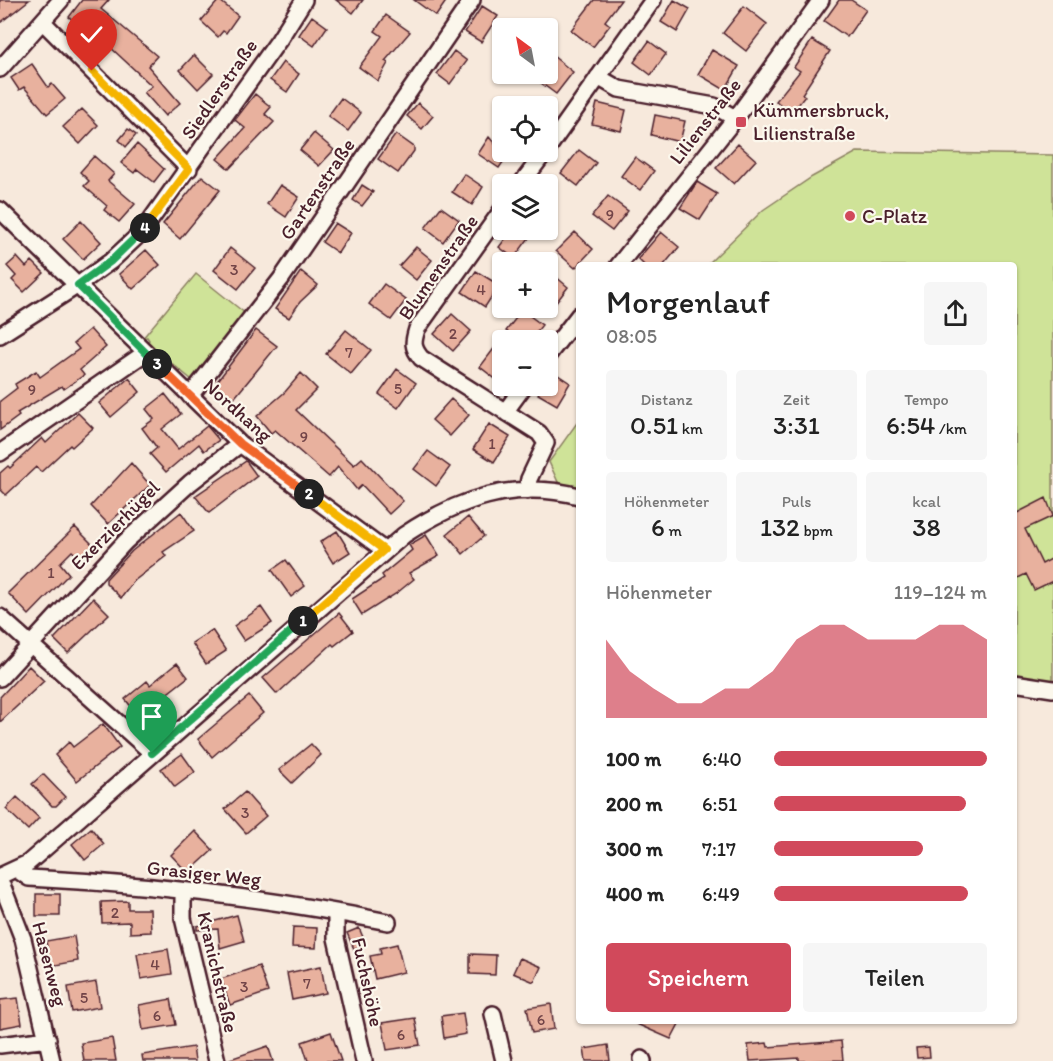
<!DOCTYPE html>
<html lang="de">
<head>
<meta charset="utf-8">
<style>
	body { margin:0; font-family:Itim,sans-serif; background:#f6f6f6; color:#222; height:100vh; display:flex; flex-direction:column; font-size:22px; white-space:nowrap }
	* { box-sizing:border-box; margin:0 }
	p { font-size:20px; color:#767676 }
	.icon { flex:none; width:33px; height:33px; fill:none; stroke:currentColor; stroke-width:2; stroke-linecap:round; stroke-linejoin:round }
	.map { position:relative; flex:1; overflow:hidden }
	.drawer { position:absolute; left:576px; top:262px; width:441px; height:762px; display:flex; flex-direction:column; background:#fff; border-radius:6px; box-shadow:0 2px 4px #0004 }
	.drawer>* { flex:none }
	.needle { width:39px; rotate:328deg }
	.fabs { position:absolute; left:492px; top:18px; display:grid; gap:12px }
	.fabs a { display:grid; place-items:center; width:66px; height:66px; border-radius:6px; background:#fff; box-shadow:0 2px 4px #0004; font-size:30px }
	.pin { position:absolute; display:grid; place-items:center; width:51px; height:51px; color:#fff; margin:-62px -26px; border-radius:50% 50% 50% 0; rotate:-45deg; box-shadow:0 0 6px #0007 }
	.pin .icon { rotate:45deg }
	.km { position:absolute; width:30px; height:30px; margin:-15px; border-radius:50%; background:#222; color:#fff; font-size:16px; line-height:30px; text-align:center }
	.round { display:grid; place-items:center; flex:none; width:63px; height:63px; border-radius:6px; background:#f6f6f6 }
	.summary { display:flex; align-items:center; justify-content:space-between; height:102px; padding:0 30px }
	h1 { font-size:33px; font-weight:600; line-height:45px }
	.figures { display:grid; grid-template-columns:repeat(3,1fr); gap:9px; height:102px; padding:6px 30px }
	.figures div { display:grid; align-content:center; border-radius:6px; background:#f6f6f6; text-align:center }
	.figures b { font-size:26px; font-weight:600 }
	.figures small { font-size:16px; font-weight:400 }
	.figures p { font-size:16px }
	.chart { height:168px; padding:12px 30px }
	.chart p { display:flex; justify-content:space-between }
	.chart svg { width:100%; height:108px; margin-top:6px; fill:#d1495b; opacity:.7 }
	.button { display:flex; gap:12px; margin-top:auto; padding:12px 30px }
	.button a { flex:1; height:69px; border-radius:6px; background:#d1495b; color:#fff; font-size:24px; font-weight:600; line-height:69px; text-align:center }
	.button a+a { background:#f6f6f6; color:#222 }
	ul { padding:0 30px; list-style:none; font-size:20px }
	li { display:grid; grid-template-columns:96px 72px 1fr; align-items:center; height:45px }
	li i { height:15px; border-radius:8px; background:#d1495b }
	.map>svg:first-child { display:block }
</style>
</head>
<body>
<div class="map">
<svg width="1053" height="1061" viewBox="0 0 1053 1061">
	<rect width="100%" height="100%" fill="#f7e9dc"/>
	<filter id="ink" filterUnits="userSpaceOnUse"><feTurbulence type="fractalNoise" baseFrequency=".0167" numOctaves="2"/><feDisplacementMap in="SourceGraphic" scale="12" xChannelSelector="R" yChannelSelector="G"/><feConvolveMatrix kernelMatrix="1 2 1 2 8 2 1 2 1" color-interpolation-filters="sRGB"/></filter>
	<g filter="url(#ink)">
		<path fill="#cfe398" stroke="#8c8162" stroke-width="1.5" d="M857,152L1053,155V685L1034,682L1014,675V266H706L763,210L812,177Z
			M196,274L246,314L192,380L146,342L149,340L147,337L142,339Z
			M579,420V488L558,482L549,462Z"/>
		<path fill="#e8b19e" stroke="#4a1f2b" stroke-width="1.5" d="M0,0H29L0,23Z
			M82,0H109L101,9L157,56L148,66L180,103L165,116L144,92L152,86L110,47L69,17Z
			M219,0L238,16L226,33L223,31L218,37L201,21Z
			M336,0H363L353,13Z
			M414,0H447L436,16Z
			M594,0H621L605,21L610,25L593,47L571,30Z
			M674,0L690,9L677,32L661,22Z
			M839,0H851L866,10L847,37L824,21Z
			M482,6L498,16L481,42L465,32Z
			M744,6L767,24L746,51L723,33Z
			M386,15L410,32L385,61L388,63L378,81L359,67L382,36L375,31Z
			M312,16L327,27L314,46L299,35Z
			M812,40L830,51L802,94L805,96L792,113L776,101L800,71L794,67Z
			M649,41L666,54L651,75L634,62Z
			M712,50L739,66L725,90L698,74Z
			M454,51L467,61L450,84L437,74Z
			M194,55L213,74L198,89L180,70Z
			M553,56L573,72L556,94L529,74H548V63Z
			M283,62L299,74L287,92L270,80Z
			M32,64L48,87L52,84L65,99L47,114L24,87L19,90L11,78Z
			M255,94L271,107L265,114L274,122L229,169L217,159L245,128L235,120Z
			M341,98L361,113L348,131L328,116Z
			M418,103L433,116L422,129L407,116Z
			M597,103L626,110L621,131L592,124Z
			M82,109L98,125L80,144L63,127Z
			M655,115L685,121L680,142L651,135Z
			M128,129L136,135L126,147L119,140Z
			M314,133L334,150L319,166L300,150Z
			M396,134L414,147V151L398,173L378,159Z
			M489,137L502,152H510L499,168L478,154Z
			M137,144L164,169L154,182L137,169L134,173L121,163Z
			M738,144L756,160L734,184L716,168Z
			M579,150L596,163L578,186L561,173Z
			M94,156L114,174L108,181L135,204L119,222L104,210L107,206L84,186L89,181L80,172Z
			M635,157L654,171L640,190L621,176Z
			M464,174L483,187L472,205L452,192Z
			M202,176L220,190L180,239L163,224Z
			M697,182L717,194L700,220L680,208Z
			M280,185L299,197L286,217L267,204Z
			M362,185L373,192L362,206L353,200Z
			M608,196L628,211L612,231L592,216Z
			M441,207L459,220L443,242L425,228Z
			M81,221L101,242L83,259L63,239Z
			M335,223L351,233L338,253L322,242Z
			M512,230H518L529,238L514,258L499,247Z
			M575,232L593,249L575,268L556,251Z
			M661,232L679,247L663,266H645L638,259Z
			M416,247L432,260L416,280L399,266Z
			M230,248L255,268L238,289L214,270Z
			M146,250L160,265L133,289L119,274Z
			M17,257L26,267L32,261L44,273L24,292L12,280L16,276L7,266Z
			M548,270L568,287L555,304L548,298Z
			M301,271L318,285L300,302L289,318L275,309Z
			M476,271L499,285L485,307L462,292Z
			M384,284L406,300L391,320L369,304Z
			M522,310L542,325L530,340H520L506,331Z
			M452,314L471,331L453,351L434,334Z
			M90,329L106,347L80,370L84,375L64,389L62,386L17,413L19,416L0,430V401L17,388L15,384L36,371L40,377L79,349L74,343Z
			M256,330L277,346L231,402L213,387Z
			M346,330L371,350L351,374L326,354Z
			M502,338V384L480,367Z
			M397,369L416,383L398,408L379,394Z
			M552,371L570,383L557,405L538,394L543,386H548Z
			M301,373L317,389L296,410L354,465L362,458L403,501L389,514L362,485L357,490L338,467L329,477L275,430L271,433L257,416L285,392Z
			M129,378L140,392L111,417L99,403Z
			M165,394L181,414L162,429L178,449L207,426L219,440L204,451L199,444L166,472L150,454L157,448L142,428L154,419L146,409Z
			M451,399L469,415L450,436L432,420Z
			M78,413L93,428L72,447L70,445L41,472L36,467L6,495L0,489V473L8,466L10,468L42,438L46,443Z
			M489,424L510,437L494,462L473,449Z
			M428,451L450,467L436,486L414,469Z
			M246,461L257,476L209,513L195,496Z
			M131,463L150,485L108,524L91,506Z
			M1046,498L1053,516L1025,529L1042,564L1053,558V581L1034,590L1026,574L1014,580V508L1017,513Z
			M181,512L194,531L163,552L166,556L134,581L121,598L106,583V579L132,551Z
			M468,517L484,536L463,554L447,534Z
			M75,527L95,547L82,560L72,551L60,563L69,574L29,615L8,593Z
			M337,531L350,552L333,563L320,542Z
			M426,535L439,556L409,573L414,579L397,593L362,615L352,599L384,578L382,575L412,550L409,545Z
			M286,560L305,586L291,597L272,570Z
			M93,598L109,614L68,653L54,639Z
			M261,607L272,623L244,641L234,626Z
			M339,613L353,631L334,646L332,644L277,694L263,678Z
			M212,630L226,651L206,664L192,643Z
			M177,663L188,677L160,699L168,708L146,725L125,699L147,681L150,685Z
			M29,666L44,681L0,722V697Z
			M249,696L263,713L212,757L198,739Z
			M103,724L120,747L77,781L55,755L69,742L73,747Z
			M311,744L321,755L292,783L279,770Z
			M182,754L195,772L175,787L161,769Z
			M43,774L65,797L56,806H52L32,784Z
			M245,792L266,816L246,833L225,809Z
			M17,797L39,818L28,830L6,809Z
			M91,828L104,844L85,860L72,844Z
			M195,831L213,850L188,873L171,855Z
			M36,894H60V916H36Z
			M128,901V909H150L151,932L130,933V922L102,923L101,902Z
			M237,915L244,941L220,948L218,929L197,930V926Z
			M293,927L317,928L316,948L292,947Z
			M359,928L366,944L354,949L347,933Z
			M74,936L78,961L50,966L46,941Z
			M397,944L404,972L375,979L370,956L381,954L380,948Z
			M168,949L172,974L141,979L137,954Z
			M470,954L496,955L495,975L470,974Z
			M520,958L541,967L534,982L513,973Z
			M259,966L268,992L230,1005L221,979Z
			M321,966L326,993L292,1000L287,973Z
			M96,982L100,1007L72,1012L68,987Z
			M18,998L22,1024L0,1028V1000Z
			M171,999L176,1025L143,1030L139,1005Z
			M551,1004L554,1029L532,1033L527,1008Z
			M463,1013L466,1034L444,1038L441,1016Z
			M415,1018L420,1045L387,1050L382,1023Z
			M632,1022H680L671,1039Z
			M331,1032L341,1061H308L302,1042Z
			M112,1038L116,1061H84L81,1043Z
			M841,1041L843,1060L799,1061V1058L750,1061L748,1045L767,1043L768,1047Z
			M608,1045L610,1061H586L584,1049Z
			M268,1046L273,1061H230V1059Z
			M193,1047L195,1061H143L142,1055Z
			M929,1047L930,1057L917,1058L916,1048Z"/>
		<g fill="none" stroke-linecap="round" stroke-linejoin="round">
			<defs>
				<path id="minor" d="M43,22L189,169
					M0,69L61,0
					M598,77L619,89L714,106L735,118
					M548,148L653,0
					M521,184L545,152
					M0,210L240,444L384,550
					M502,210L417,329C413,342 412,347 421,358L539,433L546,443L529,479L527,491
					M618,266L741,111L821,0
					M0,335L78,285L111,261L142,232L279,40L304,0
					M548,355L579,315
					M190,396L281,279L472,0
					M505,412L524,386
					M0,453L145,353
					M0,617L152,753
					M0,678L125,542L190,483L240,444
					M1014,683L1053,689
					M16,869L29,878C149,884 270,898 388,922
					M0,876L28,863L404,535C458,499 514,479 579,496
					M0,880L23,939L52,1061
					M183,891V918L217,1061
					M336,912V938L364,1061
					M493,1014L504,1061
					M0,1045L48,1039
					M642,1059L643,1061"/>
			</defs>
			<use href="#minor" stroke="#4a1f2b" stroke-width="20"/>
			<use href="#minor" stroke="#fbf7ec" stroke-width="15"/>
		</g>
	</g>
	<g fill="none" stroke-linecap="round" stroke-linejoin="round" filter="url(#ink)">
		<defs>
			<path id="split-1" d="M152,753L303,621"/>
			<path id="split-2" d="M303,621L384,550L309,494"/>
			<path id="split-3" d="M157,364L240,444L309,494"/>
			<path id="split-4" d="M145,228L111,261L78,285L157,364"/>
			<path id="split-5" d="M92,71L189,169L145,228"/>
		</defs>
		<use href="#split-1" stroke="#fff" stroke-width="12"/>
		<use href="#split-2" stroke="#fff" stroke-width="12"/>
		<use href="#split-3" stroke="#fff" stroke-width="12"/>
		<use href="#split-4" stroke="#fff" stroke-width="12"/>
		<use href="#split-5" stroke="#fff" stroke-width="12"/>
		<use href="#split-1" stroke="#22a559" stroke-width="8"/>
		<use href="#split-2" stroke="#f5b400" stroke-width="8"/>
		<use href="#split-3" stroke="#f0652b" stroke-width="8"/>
		<use href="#split-4" stroke="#22a559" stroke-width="8"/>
		<use href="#split-5" stroke="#f5b400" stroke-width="8"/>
	</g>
	<g fill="#d1495b" stroke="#fbf7ec" stroke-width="2">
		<rect x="735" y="116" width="12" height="12" rx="3"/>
		<circle cx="850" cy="216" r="6"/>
	</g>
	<g text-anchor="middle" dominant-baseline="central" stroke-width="4.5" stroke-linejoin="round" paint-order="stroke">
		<g font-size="16" fill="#724448">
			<text x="610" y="214">9</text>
			<text x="234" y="269">3</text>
			<text x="481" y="289">4</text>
			<text x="453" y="333">2</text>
			<text x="349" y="352">7</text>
			<text x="398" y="388">5</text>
			<text x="32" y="389">9</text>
			<text x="304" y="436">9</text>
			<text x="492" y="443">1</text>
			<text x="51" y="572">1</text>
			<text x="245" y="812">3</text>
			<text x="115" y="912">2</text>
			<text x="155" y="964">4</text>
			<text x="307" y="983">7</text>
			<text x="244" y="986">3</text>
			<text x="84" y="997">5</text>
			<text x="157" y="1015">6</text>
			<text x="541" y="1019">6</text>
			<text x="401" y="1034">6</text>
		</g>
		<g font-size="20" fill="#4a1f2b" stroke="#fbf7ec">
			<text transform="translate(219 89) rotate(-55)">Siedlerstraße</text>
			<text transform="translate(705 121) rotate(-52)">Lilienstraße</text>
			<text transform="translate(317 189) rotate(-56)">Gartenstraße</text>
			<text transform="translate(438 267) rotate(-55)">Blumenstraße</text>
			<text transform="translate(238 410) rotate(42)">Nordhang</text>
			<text transform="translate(115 525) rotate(-45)">Exerzierhügel</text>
			<text transform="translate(204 873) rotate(6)">Grasiger Weg</text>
			<text transform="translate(50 964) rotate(75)">Hasenweg</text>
			<text transform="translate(218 972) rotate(77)">Kranichstraße</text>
			<text transform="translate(368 982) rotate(78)">Fuchshöhe</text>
		</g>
		<g font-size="20" fill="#4a1f2b" stroke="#fbf7ec" text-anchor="start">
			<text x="753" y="110">Kümmersbruck,<tspan x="753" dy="23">Lilienstraße</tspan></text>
			<text x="862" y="216">C-Platz</text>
		</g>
	</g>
</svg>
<div class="fabs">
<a><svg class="needle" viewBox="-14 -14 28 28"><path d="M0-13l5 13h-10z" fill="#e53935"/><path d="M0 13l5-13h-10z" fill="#767676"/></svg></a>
<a><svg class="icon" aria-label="locate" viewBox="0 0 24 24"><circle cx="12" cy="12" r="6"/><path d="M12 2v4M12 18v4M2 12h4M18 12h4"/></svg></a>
<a><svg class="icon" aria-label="layers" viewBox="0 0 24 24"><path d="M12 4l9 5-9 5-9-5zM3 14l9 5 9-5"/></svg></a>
<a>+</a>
<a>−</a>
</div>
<div class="pin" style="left:152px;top:753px;background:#1e9e55"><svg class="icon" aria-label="arrive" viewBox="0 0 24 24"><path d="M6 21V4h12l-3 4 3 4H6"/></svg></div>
<div class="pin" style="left:92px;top:71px;background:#d93025"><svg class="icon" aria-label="check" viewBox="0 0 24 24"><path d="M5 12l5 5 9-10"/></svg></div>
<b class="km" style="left:303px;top:621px">1</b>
<b class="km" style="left:309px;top:494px">2</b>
<b class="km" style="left:157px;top:364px">3</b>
<b class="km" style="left:145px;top:228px">4</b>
<section class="drawer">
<div class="summary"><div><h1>Morgenlauf</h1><p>08:05</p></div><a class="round"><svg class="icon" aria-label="share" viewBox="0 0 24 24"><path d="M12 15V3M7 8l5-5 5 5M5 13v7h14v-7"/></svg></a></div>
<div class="figures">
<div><p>Distanz</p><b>0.51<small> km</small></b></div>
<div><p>Zeit</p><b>3:31</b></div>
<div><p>Tempo</p><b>6:54<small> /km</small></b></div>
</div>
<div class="figures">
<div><p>Höhenmeter</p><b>6<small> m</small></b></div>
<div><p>Puls</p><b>132<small> bpm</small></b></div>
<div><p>kcal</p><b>38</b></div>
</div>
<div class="chart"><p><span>Höhenmeter</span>119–124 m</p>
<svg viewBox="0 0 160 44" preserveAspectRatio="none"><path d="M0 44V12L10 25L20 32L30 38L40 38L50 32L60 32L70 25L80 12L90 6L100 6L110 12L120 12L130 12L140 6L150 6L160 12V44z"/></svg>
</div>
<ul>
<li><b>100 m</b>6:40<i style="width:100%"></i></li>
<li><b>200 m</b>6:51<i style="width:90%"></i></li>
<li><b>300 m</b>7:17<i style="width:70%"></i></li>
<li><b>400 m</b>6:49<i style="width:91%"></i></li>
</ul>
<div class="button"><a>Speichern</a><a>Teilen</a></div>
</section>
</div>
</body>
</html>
